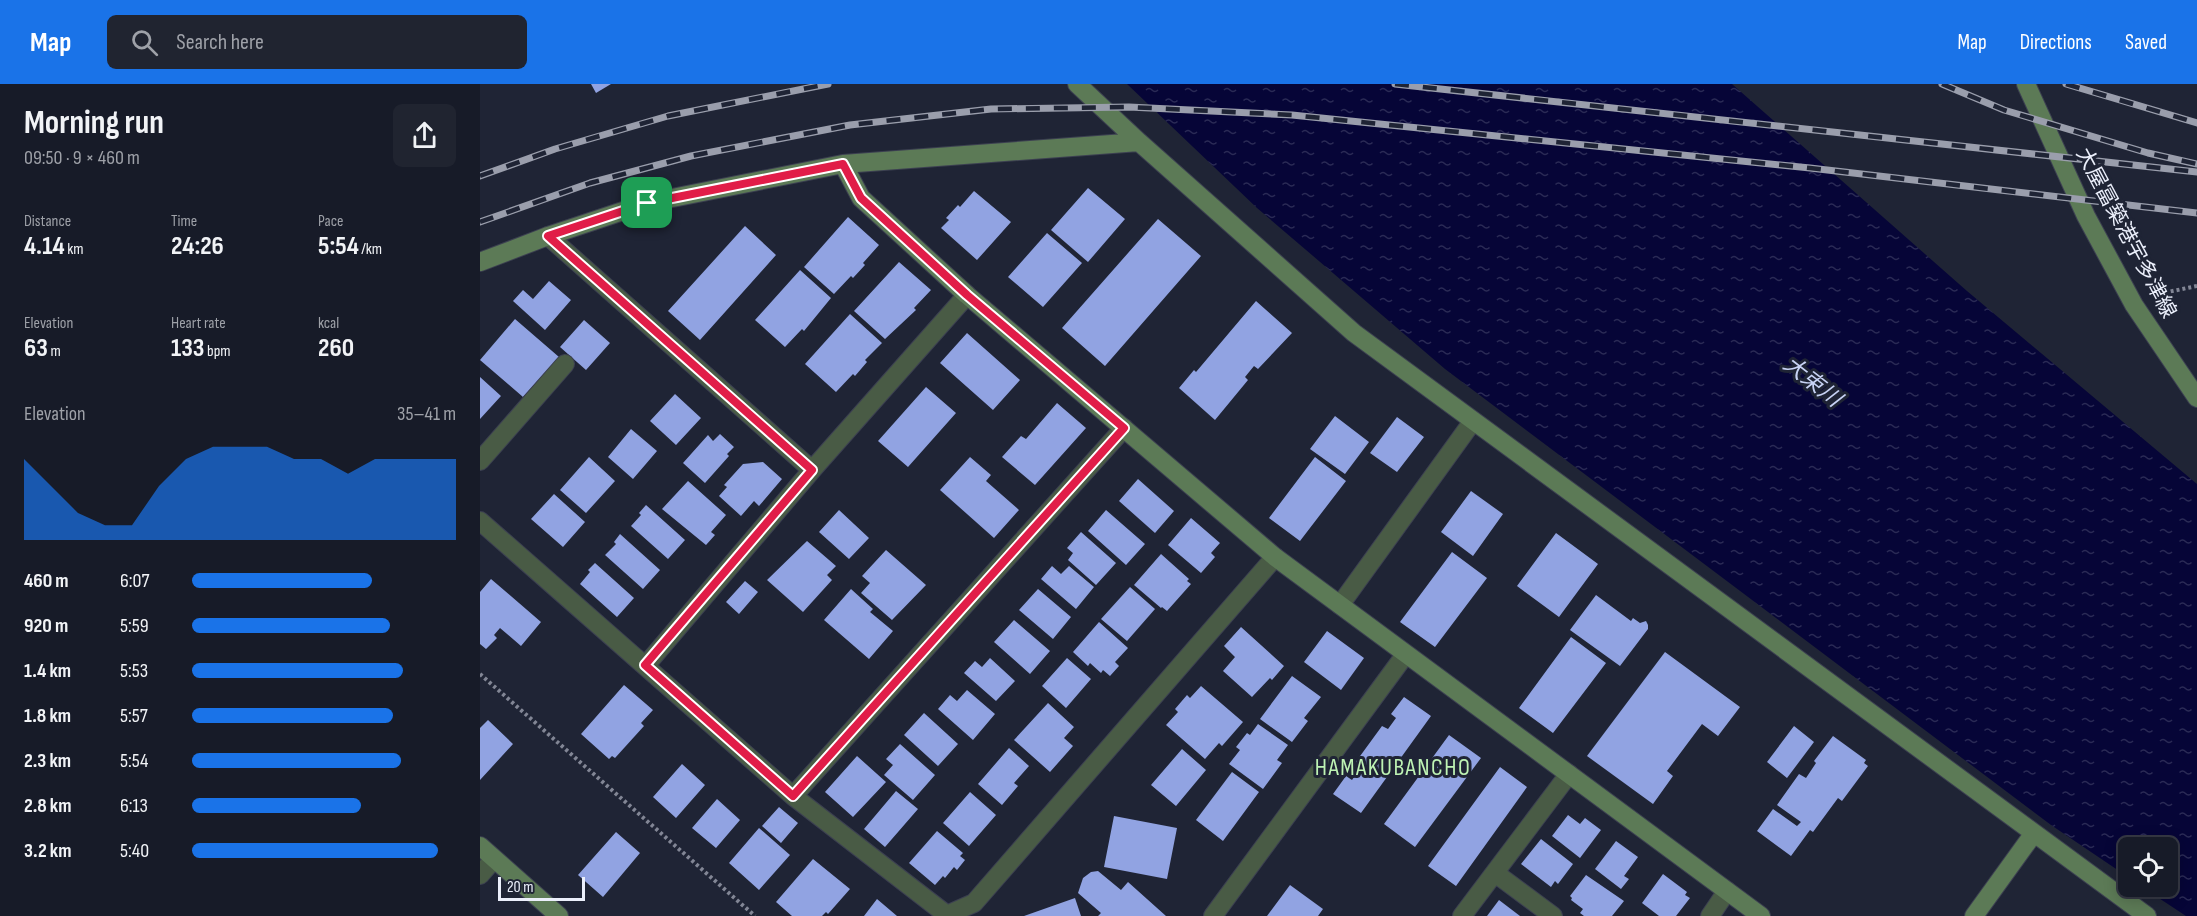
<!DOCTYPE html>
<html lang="en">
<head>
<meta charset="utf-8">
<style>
	body { margin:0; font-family:"Sofia Sans Condensed","Noto Sans JP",sans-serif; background:#202430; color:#f1f3f6; height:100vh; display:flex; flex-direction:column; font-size:22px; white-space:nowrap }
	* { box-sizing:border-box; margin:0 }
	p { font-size:20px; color:#9ea1a8 }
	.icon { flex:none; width:33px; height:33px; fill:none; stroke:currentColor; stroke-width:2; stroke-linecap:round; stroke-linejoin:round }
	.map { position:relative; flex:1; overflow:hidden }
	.sheet { display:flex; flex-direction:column; background:#171b28; width:480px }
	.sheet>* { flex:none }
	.buttons { position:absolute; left:1638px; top:753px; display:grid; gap:12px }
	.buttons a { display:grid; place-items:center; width:60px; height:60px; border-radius:9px; background:#171b28; box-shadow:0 3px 15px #0003,0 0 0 2px #363945; font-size:30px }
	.scale { position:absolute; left:18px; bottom:15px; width:87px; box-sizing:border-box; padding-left:6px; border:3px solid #ebeffb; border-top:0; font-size:16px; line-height:21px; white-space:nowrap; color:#ebeffb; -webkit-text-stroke:4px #1f2435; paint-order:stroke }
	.pin { position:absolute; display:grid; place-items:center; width:51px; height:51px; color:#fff; margin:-26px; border-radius:12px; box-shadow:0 3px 9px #0006 }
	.round { display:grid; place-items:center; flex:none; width:63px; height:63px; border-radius:9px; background:#202430 }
	.overview { display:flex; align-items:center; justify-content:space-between; height:102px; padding:0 24px }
	h1 { font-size:33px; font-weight:700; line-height:45px }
	.figures { display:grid; grid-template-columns:repeat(3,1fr); gap:9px; height:102px; padding:6px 24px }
	.figures div { display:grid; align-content:center }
	.figures b { font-size:26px; font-weight:700 }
	.figures small { font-size:16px; font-weight:400 }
	.figures p { font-size:16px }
	.chart { height:168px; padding:12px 24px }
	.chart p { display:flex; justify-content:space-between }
	.chart svg { width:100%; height:108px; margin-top:6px; fill:#1a73e8; opacity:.7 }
	ul { padding:0 24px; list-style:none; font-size:20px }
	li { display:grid; grid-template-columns:96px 72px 1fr; align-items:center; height:45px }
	li i { height:15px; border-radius:8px; background:#1a73e8 }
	header { display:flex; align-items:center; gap:36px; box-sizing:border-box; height:84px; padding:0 30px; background:#1a73e8; color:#fff }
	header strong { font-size:28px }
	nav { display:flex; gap:33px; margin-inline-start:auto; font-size:21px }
	.search { width:420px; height:54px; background:#202430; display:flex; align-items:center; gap:15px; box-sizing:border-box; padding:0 21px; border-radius:9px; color:#9ea1a8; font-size:22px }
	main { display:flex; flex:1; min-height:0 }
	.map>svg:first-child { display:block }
</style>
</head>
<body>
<header>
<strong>Map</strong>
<div class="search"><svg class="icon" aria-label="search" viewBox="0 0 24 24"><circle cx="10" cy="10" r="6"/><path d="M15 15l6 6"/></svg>Search here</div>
<nav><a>Map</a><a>Directions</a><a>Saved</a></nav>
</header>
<main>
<section class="sheet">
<div class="overview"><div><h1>Morning run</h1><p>09:50 · 9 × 460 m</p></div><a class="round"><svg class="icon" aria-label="share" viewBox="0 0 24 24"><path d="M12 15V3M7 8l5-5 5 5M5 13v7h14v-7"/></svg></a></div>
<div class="figures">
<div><p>Distance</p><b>4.14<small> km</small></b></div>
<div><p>Time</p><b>24:26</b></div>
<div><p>Pace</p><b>5:54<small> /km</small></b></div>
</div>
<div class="figures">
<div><p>Elevation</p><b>63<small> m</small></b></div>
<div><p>Heart rate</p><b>133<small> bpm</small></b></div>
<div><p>kcal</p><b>260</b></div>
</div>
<div class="chart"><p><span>Elevation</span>35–41 m</p>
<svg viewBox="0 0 160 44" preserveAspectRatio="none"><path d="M0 44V11L10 22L20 33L30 38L40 38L50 22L60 11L70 6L80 6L90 6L100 11L110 11L120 17L130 11L140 11L150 11L160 11V44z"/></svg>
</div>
<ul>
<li><b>460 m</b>6:07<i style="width:68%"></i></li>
<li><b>920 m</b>5:59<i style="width:75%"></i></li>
<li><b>1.4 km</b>5:53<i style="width:80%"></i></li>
<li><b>1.8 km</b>5:57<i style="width:76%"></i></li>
<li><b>2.3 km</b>5:54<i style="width:79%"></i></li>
<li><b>2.8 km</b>6:13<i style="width:64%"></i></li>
<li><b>3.2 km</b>5:40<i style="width:93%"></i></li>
</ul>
</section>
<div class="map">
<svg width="1717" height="832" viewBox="0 0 1717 832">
	<defs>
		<pattern id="water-ripples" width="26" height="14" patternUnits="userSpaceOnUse" patternTransform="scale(1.5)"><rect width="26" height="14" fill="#060537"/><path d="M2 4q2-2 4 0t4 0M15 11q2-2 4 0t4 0" fill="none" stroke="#2a2a55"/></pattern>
	</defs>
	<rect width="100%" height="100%" fill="#1f2435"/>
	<path fill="url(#water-ripples)" d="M647,0H1252L1487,207L1717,400V832H1706L1662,803L1688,802V764H1648V793L1571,741L965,285L777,124Z"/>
	<path fill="#91a3e2" d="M111,0H131L116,9Z
		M608,104L645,135L608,178L571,146Z
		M494,107L531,138L497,176L461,144L469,136L466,134L478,121L480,123Z
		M368,133L399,161L383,179L385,181L373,194L371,192L354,210L324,183Z
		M678,135L721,172L625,282L582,244Z
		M265,142L296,171L220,256L188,227Z
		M567,149L602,179L563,223L528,193Z
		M419,178L451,206L434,224L436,226L405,255L374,227Z
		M320,186L351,214L324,247L322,245L305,263L275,236Z
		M69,197L91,216L65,246L33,217L43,206L53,215Z
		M776,217L812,249L778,285L774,282L765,293L768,296L735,336L699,304L714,286L716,288Z
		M370,230L402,259L385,276L387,278L375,292L373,290L356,308L325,280Z
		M35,235L79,273L43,313L0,276Z
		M104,236L130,259L106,286L80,263Z
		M487,249L540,296L513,326L460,279Z
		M0,293L21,312L0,335Z
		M446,303L476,329L428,383L398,357Z
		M195,310L221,334L196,361L170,337Z
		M577,319L606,344L555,401L522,373L541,352L546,355Z
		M855,332L889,358L865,390L830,365Z
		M917,333L944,353L917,388L890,369Z
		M151,345L177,367L153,395L128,373Z
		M240,350L254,363L247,370L249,372L225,399L203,379L228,351L233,357Z
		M109,373L135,397L106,429L80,406Z
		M490,373L511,391L506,397L539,426L514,454L460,406Z
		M835,373L866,397L820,457L789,434Z
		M283,378L302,395L279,422L274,417L261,432L239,412L247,403L244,401L263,380Z
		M658,395L694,427L675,449L639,417Z
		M208,397L246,431L231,448L235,451L226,461L182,425Z
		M991,407L1023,430L993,472L961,448Z
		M74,410L105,438L83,463L51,435Z
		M166,421L205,456L188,475L151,442L161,431L159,429Z
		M359,426L389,454L369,475L339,448Z
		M626,426L665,460L646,481L608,447Z
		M711,434L740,459L731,469L735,473L721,489L688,461Z
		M601,448L636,479L616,501L588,476L593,469L587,464Z
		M1076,449L1118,480L1079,533L1037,502Z
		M140,450L180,486L163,505L125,471L136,460L134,458Z
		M327,457L356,482L347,491L352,496L323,528L287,496Z
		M406,466L446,501L412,536L381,509L390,499L382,492Z
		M972,468L1007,494L955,563L920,538Z
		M681,470L709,495L707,497L711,500L687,527L682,523L681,524L654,501Z
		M115,479L154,514L137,533L100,500L110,488L108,486Z
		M572,482L581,490L589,482L614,503L596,525L561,495Z
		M11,495L61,538L41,562L20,544L14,551L17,554L6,565L0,560V508Z
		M265,497L278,508L259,530L246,518Z
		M650,503L675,525L647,557L621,535Z
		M371,505L393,525L390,528L413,547L389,575L344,536Z
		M558,505L591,533L573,555L539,526Z
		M1116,511L1151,537L1153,534L1160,539L1166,537L1168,541V545L1140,582L1090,546Z
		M534,536L570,567L550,590L514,558Z
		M619,538L648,564L635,578L639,582L630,592L623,586L621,589L610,579L608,582L593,568Z
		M761,543L804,582L792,596L790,594L772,613L743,587L755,573L744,562Z
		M847,547L884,574L861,606L824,578Z
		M1091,553L1126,579L1073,649L1039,624Z
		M1185,568L1260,623L1238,652L1222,640L1187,687L1193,692L1173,720L1107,672Z
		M510,574L535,597L516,617L484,589L495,577L502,583Z
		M587,574L611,595L586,624L562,602Z
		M812,592L841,613L824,634L828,637L812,658L780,635Z
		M144,601L173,626L161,639L164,642L135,674L132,672L129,675L101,650Z
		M721,602L763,638L742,662L739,659L725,675L686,641L698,628L695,625L707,611L710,614Z
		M487,606L515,630L493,656L458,625L470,611L477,617Z
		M924,613L951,632L881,729L853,710L866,692L872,696L881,683L875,679L902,642L908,645L916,634L911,630Z
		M568,619L594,643L584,654L593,662L570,688L534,656Z
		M444,629L478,660L458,682L424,651Z
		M8,636L33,660L0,696V644Z
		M778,640L808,661L797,676L802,679L783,705L749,680L760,666L756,663L767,649L770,651Z
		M1314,642L1334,658L1307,694L1287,678Z
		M969,651L1001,674L935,763L904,740Z
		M1353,652L1386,676L1384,679L1388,682L1362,717L1358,714L1333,748L1330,746L1311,772L1277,747L1293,725L1317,742L1321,738L1297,721L1319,690L1326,694L1336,679L1334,677Z
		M420,660L455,691L433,716L404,691L413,681L406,675Z
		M529,664L549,682L534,699L538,702L522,721L498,700Z
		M702,665L726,686L696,722L671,701Z
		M377,672L406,698L373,733L345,708Z
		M202,680L225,701L196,734L173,713Z
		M1020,683L1047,703L976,802L948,782Z
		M752,688L779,708L743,757L716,736Z
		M416,707L438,725L405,763L384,745Z
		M490,708L516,731L489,762L463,739Z
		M237,715L260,736L236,764L212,744Z
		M299,723L318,739L301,759L282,742Z
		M1088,731L1100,740L1105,734L1121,746L1100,774L1072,752Z
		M634,732L697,744L687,795L624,783Z
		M279,744L310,771L279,806L249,779Z
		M457,747L483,769L480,772L485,776L477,786L474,783L465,794L463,792L455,801L429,779Z
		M136,748L160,769L123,813L98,791Z
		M1061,755L1093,780L1078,800L1075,797L1071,803L1041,780Z
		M1136,757L1158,773L1144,792L1149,795L1141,805L1115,785Z
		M333,775L370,805L348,830L346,828L342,832H312L296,818Z
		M618,787L641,806L648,798L686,832H618L621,829L598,809L603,794L611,788Z
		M1183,790L1207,808L1205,811L1210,814L1196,832H1179L1162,819Z
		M1106,791L1144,817L1132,832H1104L1100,829L1103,825L1091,816L1092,814L1090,812Z
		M810,801L843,825L838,832H787Z
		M595,814L601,832H544Z
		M397,815L417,832H384Z
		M1019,816L1040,832H1007Z"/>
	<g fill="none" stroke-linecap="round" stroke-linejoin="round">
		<defs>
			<path id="street" d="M68,152L332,386
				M0,377L85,280
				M0,437L313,712L467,831L494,819L795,473
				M860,521L993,337
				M166,581L332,386L487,211
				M313,712L644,344
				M1015,789L1073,832
				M0,791L14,775
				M733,832L925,571
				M982,832L1089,690
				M1230,832L1247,807"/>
			<path id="secondary" d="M597,0L659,58L874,249L1667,832
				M1546,0L1606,132L1654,221L1717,314
				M363,80L381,114L487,211L795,473L1281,832
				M0,178L68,152L167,119L363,80L659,58
				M0,762L79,832
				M1494,832L1554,749"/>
		</defs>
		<use href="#street" stroke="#3c4051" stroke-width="20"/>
		<use href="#secondary" stroke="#3c4051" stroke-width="20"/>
		<path stroke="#828695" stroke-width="4" stroke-dasharray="3 3" stroke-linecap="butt" d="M1673,211L1717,202
			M0,590L275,832"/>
		<use href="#street" stroke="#495b45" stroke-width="18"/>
		<use href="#secondary" stroke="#5c7a56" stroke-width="18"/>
		<defs>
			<path id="rail" d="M915,0L1717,88
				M1462,0L1524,26L1668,69L1717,80
				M1586,0L1717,39
				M0,92L75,65L188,32L348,0
				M0,138L110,99L211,72L370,41L511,25L649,23L812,31L1330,84L1717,129"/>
		</defs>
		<use href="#rail" stroke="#9a9eac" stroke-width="7"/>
		<use href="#rail" stroke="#1f2435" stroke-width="4.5" stroke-dasharray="14" stroke-linecap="butt"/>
	</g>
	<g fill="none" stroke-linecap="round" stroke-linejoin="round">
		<defs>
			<path id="route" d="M363,80L381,114L487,211L644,344L313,712L165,581L332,386L68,152L167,119Z"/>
		</defs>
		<use href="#route" stroke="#fff" stroke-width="12"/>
		<use href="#route" stroke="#e11d48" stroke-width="8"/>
	</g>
	<g text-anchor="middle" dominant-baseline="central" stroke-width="6" stroke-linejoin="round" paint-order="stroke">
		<g font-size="21" fill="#ebeffb" stroke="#1f2435">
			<text transform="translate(1646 149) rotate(62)">大屋冨築港宇多津線</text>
		</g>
		<g font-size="22" font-style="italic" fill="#c8d3f5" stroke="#1f2435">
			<text transform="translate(1332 298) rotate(38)">大束川</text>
		</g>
		<g font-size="24" letter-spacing="1.5" fill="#bef3b4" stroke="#1f2435">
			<text x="913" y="683">HAMAKUBANCHO</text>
		</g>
	</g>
</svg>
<div class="buttons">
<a><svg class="icon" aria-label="locate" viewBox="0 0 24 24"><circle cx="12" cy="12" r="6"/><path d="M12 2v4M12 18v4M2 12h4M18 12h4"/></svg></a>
</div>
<div class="scale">20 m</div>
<div class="pin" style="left:167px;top:119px;background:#1e9e55"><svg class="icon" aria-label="arrive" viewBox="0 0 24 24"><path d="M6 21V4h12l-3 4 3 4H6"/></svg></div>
</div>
</main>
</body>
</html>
